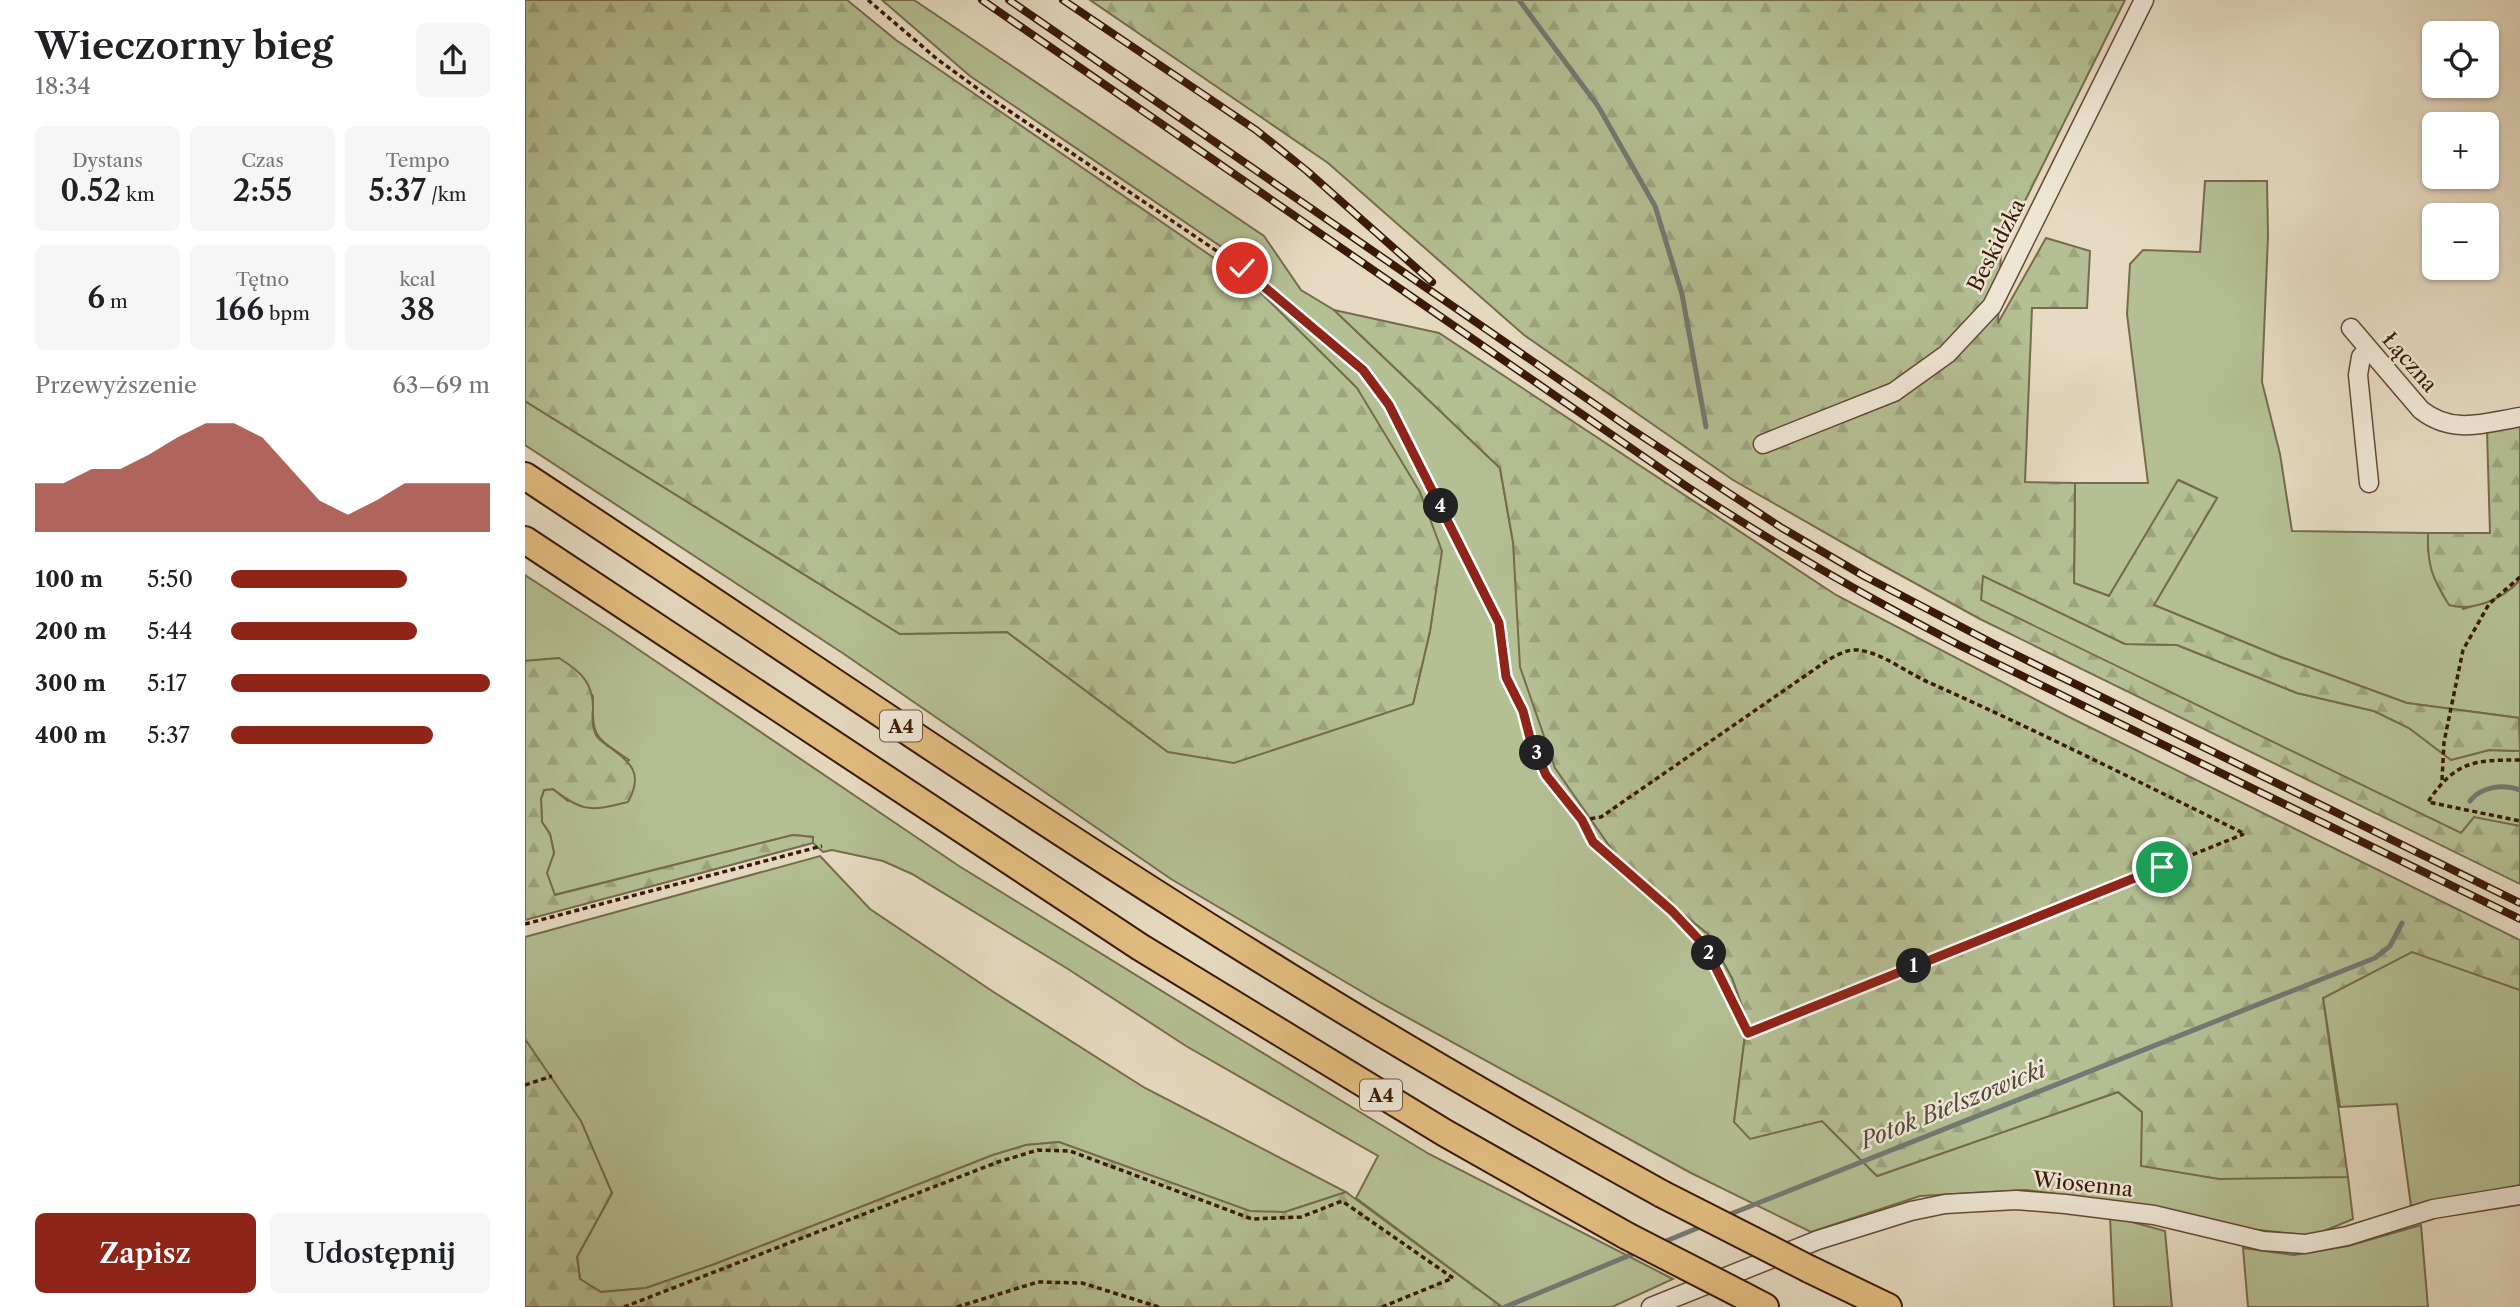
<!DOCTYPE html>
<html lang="pl">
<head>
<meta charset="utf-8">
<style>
	body { margin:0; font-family:"Libre Caslon Text",serif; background:#f6f6f6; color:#202124; height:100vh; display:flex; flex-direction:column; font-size:26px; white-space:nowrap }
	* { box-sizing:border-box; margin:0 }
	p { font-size:23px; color:#757577 }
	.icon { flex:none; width:38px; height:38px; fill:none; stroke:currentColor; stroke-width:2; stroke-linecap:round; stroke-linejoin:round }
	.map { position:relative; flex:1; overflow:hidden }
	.panel { display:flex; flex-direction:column; background:#fff; width:525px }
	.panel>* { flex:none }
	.controls { position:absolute; left:1897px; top:21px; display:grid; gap:14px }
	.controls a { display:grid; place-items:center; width:77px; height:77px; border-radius:10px; background:#fff; box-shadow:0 2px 5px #0004; font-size:35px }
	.pin { position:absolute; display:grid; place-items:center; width:60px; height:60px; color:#fff; margin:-30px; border:4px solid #fff; border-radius:50%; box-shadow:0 2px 7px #0007 }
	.km { position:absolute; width:35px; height:35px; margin:-18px; border-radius:50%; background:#222; color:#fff; font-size:19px; line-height:35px; text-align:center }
	.round { display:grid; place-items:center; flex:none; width:74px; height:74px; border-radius:10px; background:#f6f6f6 }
	.head { display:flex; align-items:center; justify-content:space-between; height:119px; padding:0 35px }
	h1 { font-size:38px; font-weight:600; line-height:52px }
	.metrics { display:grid; grid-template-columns:repeat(3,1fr); gap:10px; height:119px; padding:7px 35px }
	.metrics div { display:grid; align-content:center; border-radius:10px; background:#f6f6f6; text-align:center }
	.metrics b { font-size:30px; font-weight:600 }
	.metrics small { font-size:19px; font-weight:400 }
	.metrics p { font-size:19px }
	.chart { height:196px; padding:14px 35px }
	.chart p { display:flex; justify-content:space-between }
	.chart svg { width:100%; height:126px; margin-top:7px; fill:#8f2418; opacity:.7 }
	.cta { display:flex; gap:14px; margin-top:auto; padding:14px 35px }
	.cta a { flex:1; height:80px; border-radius:10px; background:#8f2418; color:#fff; font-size:28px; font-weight:600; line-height:80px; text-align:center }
	.cta a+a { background:#f6f6f6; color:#202124 }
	ul { padding:0 35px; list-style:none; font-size:23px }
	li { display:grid; grid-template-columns:112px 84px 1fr; align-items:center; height:52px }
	li i { height:18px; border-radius:9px; background:#8f2418 }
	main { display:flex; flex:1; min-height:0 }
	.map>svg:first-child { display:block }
</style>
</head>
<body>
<main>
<section class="panel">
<div class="head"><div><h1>Wieczorny bieg</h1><p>18:34</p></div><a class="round"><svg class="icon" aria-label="share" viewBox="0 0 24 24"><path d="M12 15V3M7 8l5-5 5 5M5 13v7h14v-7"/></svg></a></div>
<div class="metrics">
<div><p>Dystans</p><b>0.52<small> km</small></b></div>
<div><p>Czas</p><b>2:55</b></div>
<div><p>Tempo</p><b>5:37<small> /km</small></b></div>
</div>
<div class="metrics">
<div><b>6<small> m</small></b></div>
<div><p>Tętno</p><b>166<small> bpm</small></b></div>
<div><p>kcal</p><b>38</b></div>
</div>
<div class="chart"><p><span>Przewyższenie</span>63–69 m</p>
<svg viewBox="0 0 160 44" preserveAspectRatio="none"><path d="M0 44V27L10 27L20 22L30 22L40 17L50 11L60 6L70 6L80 11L90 22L100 33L110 38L120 33L130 27L140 27L150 27L160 27V44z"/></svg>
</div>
<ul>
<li><b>100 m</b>5:50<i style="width:68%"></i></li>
<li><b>200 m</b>5:44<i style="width:72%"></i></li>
<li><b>300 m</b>5:17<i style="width:100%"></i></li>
<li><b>400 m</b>5:37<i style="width:78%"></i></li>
</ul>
<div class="cta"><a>Zapisz</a><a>Udostępnij</a></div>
</section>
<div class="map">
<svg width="1995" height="1307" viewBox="0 0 1995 1307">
	<defs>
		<pattern id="forest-firs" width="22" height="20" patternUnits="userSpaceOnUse" patternTransform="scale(1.75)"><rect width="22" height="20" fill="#b4c094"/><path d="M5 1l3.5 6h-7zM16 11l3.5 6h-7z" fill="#9ca47e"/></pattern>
	</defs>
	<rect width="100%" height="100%" fill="#e6dbc2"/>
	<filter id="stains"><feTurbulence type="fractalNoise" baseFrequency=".00286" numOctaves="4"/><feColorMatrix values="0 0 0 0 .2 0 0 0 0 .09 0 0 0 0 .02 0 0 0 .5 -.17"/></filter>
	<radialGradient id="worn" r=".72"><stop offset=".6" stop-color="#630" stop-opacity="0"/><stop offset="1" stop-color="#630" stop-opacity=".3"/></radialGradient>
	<path fill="#b4c094" stroke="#766c4c" stroke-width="2" d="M357,0H389L739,236L776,290L809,310L975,468L988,542L1099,867L1183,934L1207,978L1222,1020L1209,1122L1297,1121L1352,1176L1593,1092L1617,1112L1759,1177H1823L1828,1219L1787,1236L1716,1228L1624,1206L1501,1190L1395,1196L1286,1232L1166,1173L856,1003L646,879L319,654L0,445V401L375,634L482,632L643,752L888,704L905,631L916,551L832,388L727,284L726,267L445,76Z
		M1680,181H1742L1743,236L1737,382L1755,454L1767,531L1903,533V551L1938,609C1958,603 1980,597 1995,580V718L1882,703L1753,656L1629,605L1692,498L1654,480L1584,596L1549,583L1550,483H1623L1602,314L1605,264L1618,250L1675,252Z
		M0,575L86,631L434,866L705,1033L904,1154L1148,1279L1087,1307H977L831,1198L853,1156L661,1046L543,969L387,874L358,861L307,850L298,852L288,843L287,837L268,835L29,895L21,873L29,853L25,834L17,822L16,799L19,790L28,789L43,801L104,760C70,736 67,740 68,696L34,658L0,661Z
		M1457,575L1600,644L1652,645L1772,693L1849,711L1884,728L1926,760L1964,750L1995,751V826L1949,818L1936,834L1456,601Z
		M295,856L345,909L467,991L620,1088L821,1192L760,1212H725L534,1142L501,1145L468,1155L190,1264L121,1288L76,1292L55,1279L52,1257L87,1193L0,1039V937Z
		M1887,951L1995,990V1185L1886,1206L1872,1104L1815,1107L1798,998Z
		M1585,1216L1640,1231L1647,1307H1589Z
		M1896,1225L1903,1307H1723L1718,1248L1769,1255L1823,1246Z"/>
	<path fill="url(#forest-firs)" stroke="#766c4c" stroke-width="2" d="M0,0H322L371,40L727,284L832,388L895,492L917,551L905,631L888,704L709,763L643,752L482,632L375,634L0,401Z
		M565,0H1600L1476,249L1473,323L1521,238L1565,251L1562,308H1507L1500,482L1550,483L1549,583L1584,596L1653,480L1692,498L1629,605L1753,656L1882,703L1994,718L1995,751L1964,750L1926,760L1884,728L1849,711L1772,693L1652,645L1600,644L1458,576L1456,600L1936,833L1949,817L1995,826V884L1455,619L1348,560L1208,480L999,335L803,163Z
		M809,310L914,333L1311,595L1542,716L1995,940V990L1887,952L1798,998L1823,1177L1694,1179L1616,1166L1617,1112L1593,1092L1352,1176L1297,1121L1225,1139L1209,1122L1222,1020L1207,978L1183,934L1099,867L1030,768L995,667L988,542L975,468Z
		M1995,423V580C1979,599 1947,612 1924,605C1907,578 1902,565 1903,533H1965L1962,430Z
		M34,658C55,671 68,682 68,708C67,717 67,727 71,735C73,739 79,743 83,746C106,763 119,773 103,802C66,811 59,813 28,789L19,790L16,799L17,822L25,834L29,853L22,873L30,895L268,835L288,837V843L0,920V661Z
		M0,1039L56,1121L87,1193L52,1257L55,1279L76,1292L121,1288L190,1264L468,1155L501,1145L534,1142L725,1211L760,1212L821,1192L977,1307H0Z"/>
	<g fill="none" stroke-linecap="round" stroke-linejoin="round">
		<path stroke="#737973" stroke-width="5" d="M994,0L1073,106L1130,206L1157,294L1181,427
			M1945,801C1956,786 1979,784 1995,790
			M1198,1217L1850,958L1865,946L1877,923
			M1134,1244L1180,1225
			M980,1307L1115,1251"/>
		<defs>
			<path id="minor" d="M1826,328L1896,410C1928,435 1959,423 1995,417
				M1843,349L1836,357L1833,375L1844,483
				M1238,444L1369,392L1422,354L1467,306L1619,0
				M1126,1307L1293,1240L1386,1211L1420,1204L1491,1200L1540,1204L1629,1215L1738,1241L1780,1244L1822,1236L1908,1209L1995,1195"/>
			<path id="highway" d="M0,476C252,642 501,815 758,973C882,1050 1009,1123 1137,1194
				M0,540L615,947L920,1133L1102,1236
				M1284,1269L1363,1307
				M1217,1295L1240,1307"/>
		</defs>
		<use href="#minor" stroke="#644a34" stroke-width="21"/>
		<use href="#highway" stroke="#391904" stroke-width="30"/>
		<path stroke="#391904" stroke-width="3.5" stroke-dasharray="5 3.5" stroke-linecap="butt" d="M343,0L412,59L471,102L717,268L838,370L864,405L974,623L981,677L997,711L1005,738L1021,775L1057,820L1068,842L1147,911L1180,946L1223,1033L1719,834
			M1995,760C1949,760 1930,761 1903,802L1995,821
			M1917,780L1919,742L1938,650L1964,604L1995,577
			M1057,820L1076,817L1303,660C1312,655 1322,649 1333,650C1358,653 1382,673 1405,683C1511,730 1614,782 1718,833
			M0,924L297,846
			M0,1085L27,1076
			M99,1307L473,1162L513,1150L545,1151L727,1219L776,1217L817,1201L928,1278
			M432,1307L513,1282L557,1283L634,1307
			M857,1307L928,1278"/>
		<use href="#minor" stroke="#efe8d7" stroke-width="18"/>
		<use href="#highway" stroke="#e3be81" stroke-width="26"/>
		<defs>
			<path id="rail" d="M457,0L1161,486C1249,544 1340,596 1434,645L1995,919
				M484,0L1103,427L1257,528L1339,576L1471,645L1995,903
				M538,0L731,130L782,171L907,282"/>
		</defs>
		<use href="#rail" stroke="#391904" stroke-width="8"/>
		<use href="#rail" stroke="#efe8d7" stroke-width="5" stroke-dasharray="16" stroke-linecap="butt"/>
		<defs>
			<path id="highway-bridge" d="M1137,1194L1284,1269
				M1102,1236L1217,1295"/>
		</defs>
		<use href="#highway-bridge" stroke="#391904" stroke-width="30" stroke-linecap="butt"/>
		<use href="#highway-bridge" stroke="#e3be81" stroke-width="26"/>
	</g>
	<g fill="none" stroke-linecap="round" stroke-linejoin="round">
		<defs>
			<path id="route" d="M717,268L838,370L864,405L974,623L981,677L998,711L1005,738L1021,775L1057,820L1068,842L1147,911L1180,946L1223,1033L1637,867"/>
		</defs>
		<use href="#route" stroke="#fff" stroke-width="14"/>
		<use href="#route" stroke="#8f2418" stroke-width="9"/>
	</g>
	<g text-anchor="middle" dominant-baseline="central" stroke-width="5" stroke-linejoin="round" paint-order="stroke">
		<g fill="#efe8d7" stroke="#705743" stroke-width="2">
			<rect x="355" y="710.5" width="42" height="31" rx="5"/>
			<rect x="835" y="1079.5" width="42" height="31" rx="5"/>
		</g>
		<g font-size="19" font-weight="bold" fill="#391904">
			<text x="376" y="726">A4</text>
			<text x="856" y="1095">A4</text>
		</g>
		<g font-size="21" fill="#391904" stroke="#efe8d7">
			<text transform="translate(1471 245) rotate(-63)">Beskidzka</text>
			<text transform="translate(1885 362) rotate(49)">Łączna</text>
			<text transform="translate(1558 1184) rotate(6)">Wiosenna</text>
		</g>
		<g font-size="23" font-style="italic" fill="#56493c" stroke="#efe8d7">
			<text transform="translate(1428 1105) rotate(-22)">Potok Bielszowicki</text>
		</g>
	</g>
	<rect width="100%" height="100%" filter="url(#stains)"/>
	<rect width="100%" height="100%" fill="url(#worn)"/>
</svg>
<div class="controls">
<a><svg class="icon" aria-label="locate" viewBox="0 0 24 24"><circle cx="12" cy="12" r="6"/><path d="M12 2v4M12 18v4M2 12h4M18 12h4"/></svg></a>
<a>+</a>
<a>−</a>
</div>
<div class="pin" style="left:1637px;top:867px;background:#1e9e55"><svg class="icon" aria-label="arrive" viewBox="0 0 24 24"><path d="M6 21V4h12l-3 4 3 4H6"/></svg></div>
<div class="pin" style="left:717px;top:268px;background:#d93025"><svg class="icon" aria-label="check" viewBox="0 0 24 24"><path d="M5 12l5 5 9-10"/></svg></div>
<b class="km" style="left:1389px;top:966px">1</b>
<b class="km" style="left:1184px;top:953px">2</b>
<b class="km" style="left:1012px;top:753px">3</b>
<b class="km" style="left:916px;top:506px">4</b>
</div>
</main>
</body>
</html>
